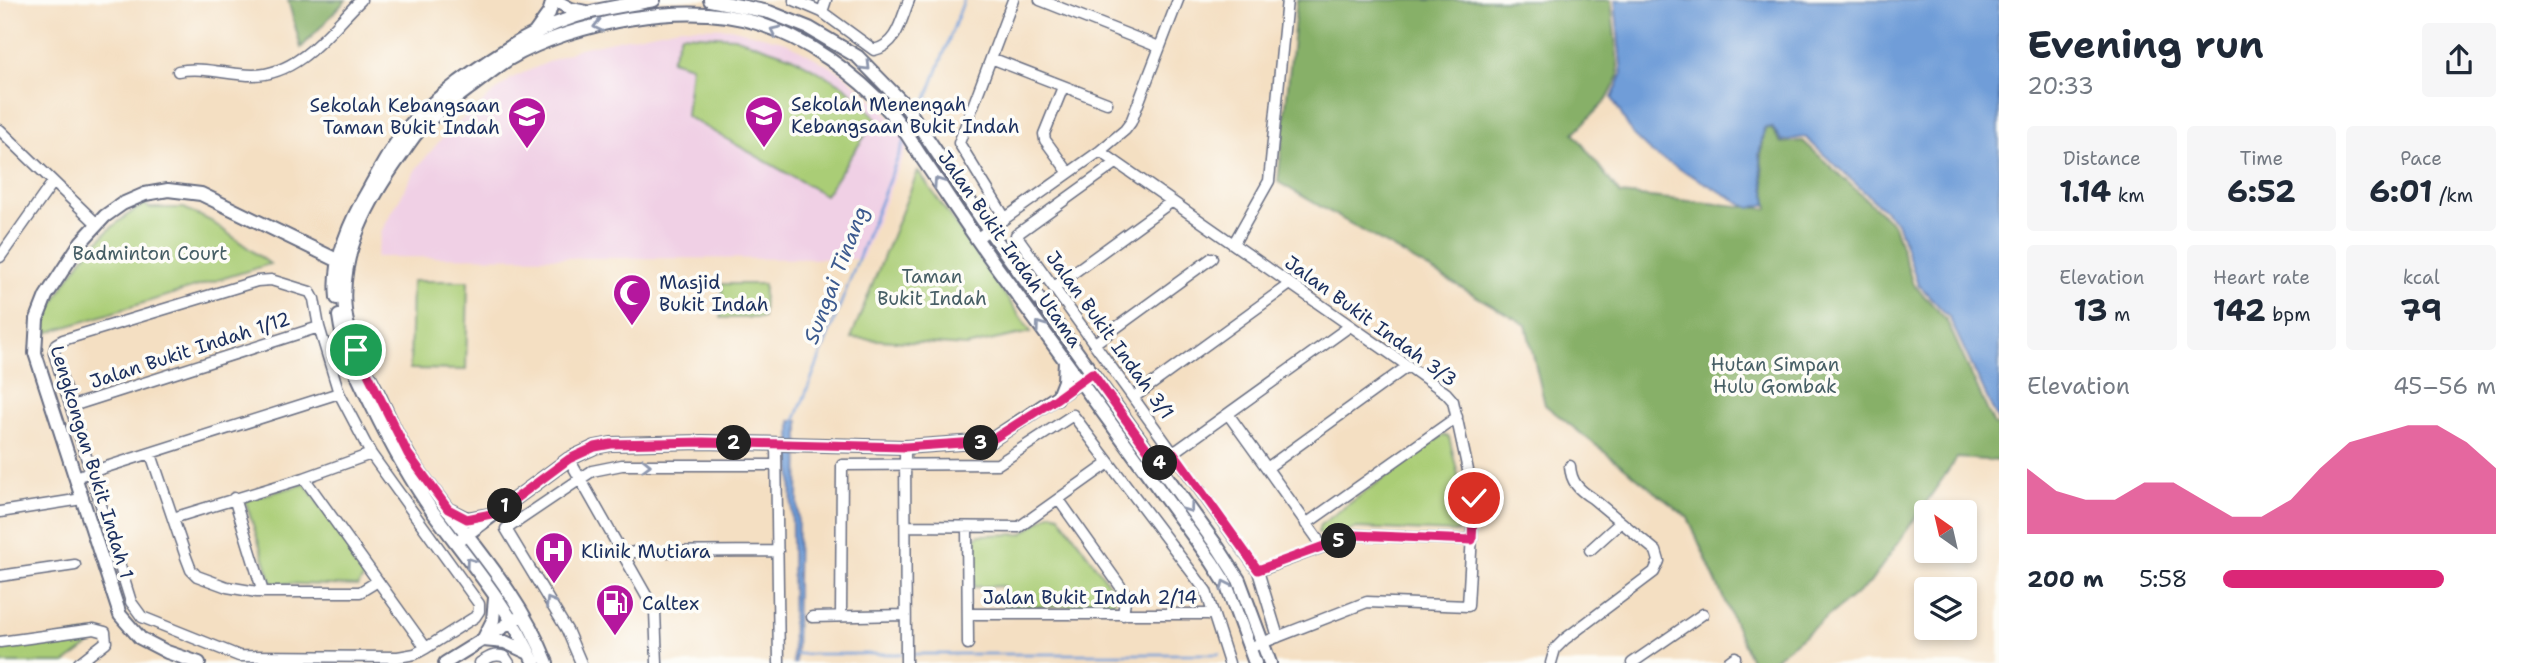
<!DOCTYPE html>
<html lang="en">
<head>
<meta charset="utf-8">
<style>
	body { margin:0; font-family:"Shantell Sans",sans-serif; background:#f6f6f7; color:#1f2937; height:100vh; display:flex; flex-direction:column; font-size:26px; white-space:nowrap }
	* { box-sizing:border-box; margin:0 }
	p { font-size:23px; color:#747a83 }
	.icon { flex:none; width:38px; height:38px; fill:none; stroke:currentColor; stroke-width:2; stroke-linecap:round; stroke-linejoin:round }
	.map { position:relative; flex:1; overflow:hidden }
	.side { display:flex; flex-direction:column; background:#fff; width:525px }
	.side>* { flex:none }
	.needle { width:46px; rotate:326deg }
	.fabs { position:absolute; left:1914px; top:500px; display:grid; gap:14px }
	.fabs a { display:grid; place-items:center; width:63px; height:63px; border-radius:7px; background:#fff; box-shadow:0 4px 10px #0003; font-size:35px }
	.pin { position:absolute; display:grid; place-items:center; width:60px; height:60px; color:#fff; margin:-30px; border:4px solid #fff; border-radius:50%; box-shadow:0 2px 7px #0007 }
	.km { position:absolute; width:35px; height:35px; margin:-18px; border-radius:50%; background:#222; color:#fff; font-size:19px; line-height:35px; text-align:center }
	.round { display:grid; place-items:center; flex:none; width:74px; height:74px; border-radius:7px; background:#f6f6f7 }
	.headline { display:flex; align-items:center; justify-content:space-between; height:119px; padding:0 28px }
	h1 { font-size:38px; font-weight:700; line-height:52px }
	.figures { display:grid; grid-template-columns:repeat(3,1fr); gap:10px; height:119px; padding:7px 28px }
	.figures div { display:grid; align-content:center; border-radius:7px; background:#f6f6f7; text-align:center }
	.figures b { font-size:30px; font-weight:700 }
	.figures small { font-size:19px; font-weight:400 }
	.figures p { font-size:19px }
	.chart { height:196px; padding:14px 28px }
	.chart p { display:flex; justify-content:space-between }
	.chart svg { width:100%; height:126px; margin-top:7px; fill:#db2777; opacity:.7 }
	ul { padding:0 28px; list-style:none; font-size:23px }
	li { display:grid; grid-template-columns:112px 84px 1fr; align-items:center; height:52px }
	li i { height:18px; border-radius:9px; background:#db2777 }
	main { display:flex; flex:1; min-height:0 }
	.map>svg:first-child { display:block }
</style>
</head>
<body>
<main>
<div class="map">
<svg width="1999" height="663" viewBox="0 0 1999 663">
	<rect width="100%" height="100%" fill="#fdfcf7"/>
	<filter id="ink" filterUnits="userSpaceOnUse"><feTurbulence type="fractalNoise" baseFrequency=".0143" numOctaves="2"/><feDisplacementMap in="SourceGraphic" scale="14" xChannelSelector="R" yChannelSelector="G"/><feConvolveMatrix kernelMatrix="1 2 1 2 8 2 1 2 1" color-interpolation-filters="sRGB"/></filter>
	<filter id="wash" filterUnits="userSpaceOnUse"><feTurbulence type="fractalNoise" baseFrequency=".00686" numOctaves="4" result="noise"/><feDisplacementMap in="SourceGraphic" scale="28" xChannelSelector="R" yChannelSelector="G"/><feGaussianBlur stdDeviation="1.57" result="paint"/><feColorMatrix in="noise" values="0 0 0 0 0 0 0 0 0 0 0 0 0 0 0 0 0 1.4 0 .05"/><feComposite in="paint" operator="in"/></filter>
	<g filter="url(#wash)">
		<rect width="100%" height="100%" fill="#f4dfc2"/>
		<path fill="#f0d0e5" d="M679,27L730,28L786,42L842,73L881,107L909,142L862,259L376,257L382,230L416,169L448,131L512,78L580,48Z"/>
		<path fill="#aacd76" stroke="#627e6a" stroke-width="2" d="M681,34L734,37L790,56L846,87L877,118L825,195L686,116L691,66L671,60Z
			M918,171L1031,332L966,346L851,338Z
			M145,204L149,208H184L211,221L270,264L40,335C59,283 96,231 145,204Z
			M412,281H468L466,370L410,369Z
			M722,284H764L763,318H721Z
			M1443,435L1449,437L1464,500L1463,526L1457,532L1356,528L1329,538L1318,533L1320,525Z
			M305,484L367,573L358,586L272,583L245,500Z
			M1051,513L1059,515L1117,595L1112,606L1004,607V586L974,587V540L979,535L1022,534Z
			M93,633L95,641L65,663H0V647Z"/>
		<path fill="#87b067" stroke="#517062" stroke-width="2" d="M288,0H346L301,48Z
			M1297,0H1611L1619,76L1607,100L1574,133L1620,194L1768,209L1761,156L1765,129L1771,128L1781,143L1803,141L1894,225L1913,284L1946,319L1994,425H1999V461L1957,458L1870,583L1769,663H1752L1688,518L1545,405L1526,325L1278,182Z"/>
		<path fill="#6f9dd8" stroke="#45669b" stroke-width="2" d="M1615,0H1999V423L1949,317L1918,284L1897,222L1805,137L1782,141L1772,127L1764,128L1759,155L1767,204L1750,208L1653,154L1633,135L1612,98L1622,75Z
			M791,421H799L796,663H793Z"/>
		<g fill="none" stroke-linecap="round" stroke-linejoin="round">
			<path stroke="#6f9dd8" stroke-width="2.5" d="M924,106L964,0
				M795,421L905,139
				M796,654H1219"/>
		</g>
	</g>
	<g filter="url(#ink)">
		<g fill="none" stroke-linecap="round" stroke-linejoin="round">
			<defs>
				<path id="minor" d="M794,0L822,12L874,50C897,45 901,20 909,0
					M1040,0L1159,47
					M822,12L826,0
					M991,58L1107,103
					M178,71C203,66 228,75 253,75C300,75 330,30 361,0
					M1063,87L1044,134L1045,140L1069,173
					M0,130L97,224
					M1100,151L1408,366L1446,393L1453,401L1474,498L1468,606L1367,602L1249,648
					M1116,163L1016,235L1258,571L1278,637
					M1005,218L959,143L1013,0
					M976,239L1100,151L1125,130L1131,122L1178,0
					M1234,243L1269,181L1287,0
					M0,257L53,182
					M271,280L310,292L314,299L319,327L339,393L371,454L479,604V611L475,617L426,648L415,654L398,657L239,656L142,617L131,602L54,353L56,344L63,340L257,281Z
					M1054,287L1171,202
					M1095,343L1212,258
					M1134,397L1290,284
					M72,406L319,327
					M1228,414L1317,538L1320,548
					M776,444L779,663
					M905,447L906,663
					M151,454L186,557L191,570L197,576L227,587L257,592H360L378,581
					M569,459L655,611L657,663
					M1158,464L1350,326
					M1267,468L1408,366
					M75,477L339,393
					M304,478L426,648
					M234,498L263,592
					M1059,500L1123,590L1125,600L1123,615
					M0,512L82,499
					M173,518L304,478L371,454
					M1306,524L1457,417
					M906,526L1019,527L1109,463
					M967,528L968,644
					M1590,550L1621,522
					M623,555L634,552L778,551
					M1258,571L1355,535L1472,540
					M0,576L75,565
					M968,614H1213
					M841,616L842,465L998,464L1073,415L1206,591L1229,663
					M812,617L905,615
					M0,642L94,629L105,632L106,642L79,663
					M480,663C489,657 495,653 505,657L509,663
					M581,663L567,630L506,529L592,471L622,465H776
					M1551,663L1555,649L1565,639L1654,572L1659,561L1656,551L1592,498C1579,490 1571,482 1570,466
					M1632,663L1703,614
					M1727,663L1735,657"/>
				<path id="tertiary" d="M554,0L571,9L586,12
					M710,0L769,12L809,28L858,57L905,105L989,230L1219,549L1239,580L1270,663
					M534,34L549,13L553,0
					M337,298C333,258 350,221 370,187C382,166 394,142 411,124C424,108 443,95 459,82C499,52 542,24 591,12C612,7 633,4 654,0
					M339,316C343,348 357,376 372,406C390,443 409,478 433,512C468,560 510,608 534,663
					M1057,399L1064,381L1065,361
					M451,511L467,519L490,515
					M462,538L569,459L595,447L611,444L703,442L905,447L990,441L1085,378
					M483,640L505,642L529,653
					M483,640L493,620L495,598
					M199,663L167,652L140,638L120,615L35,353L37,319L46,296L81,242L105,216L122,204L145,194L168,190L201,194L343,263
					M445,663L516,619
					M547,663C517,586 455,526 410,458C397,437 387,412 376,389C363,365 348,339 345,310C339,253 369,199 402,154C408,145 414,135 422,127C436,113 452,101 468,89C482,79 495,68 509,59C573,22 686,0 757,23C807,39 855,73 890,112C903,126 913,145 924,161C948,196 971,232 996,266C1068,365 1140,464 1212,562L1226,584L1255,663"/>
			</defs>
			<use href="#minor" stroke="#676d81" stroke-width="13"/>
			<use href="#tertiary" stroke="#676d81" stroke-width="16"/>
			<use href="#minor" stroke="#fff" stroke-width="10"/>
			<use href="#tertiary" stroke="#fff" stroke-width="12"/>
		</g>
		<defs><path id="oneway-chevron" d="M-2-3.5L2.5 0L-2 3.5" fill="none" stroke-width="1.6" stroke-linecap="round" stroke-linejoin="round" transform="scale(1.75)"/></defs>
		<g stroke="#8d97ae">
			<use href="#oneway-chevron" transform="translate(598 26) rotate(167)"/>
			<use href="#oneway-chevron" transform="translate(775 31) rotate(-155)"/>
			<use href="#oneway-chevron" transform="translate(866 66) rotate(45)"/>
			<use href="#oneway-chevron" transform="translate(938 182) rotate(-124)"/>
			<use href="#oneway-chevron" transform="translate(1040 326) rotate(-126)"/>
			<use href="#oneway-chevron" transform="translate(646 465) rotate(1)"/>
			<use href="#oneway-chevron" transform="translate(1189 508) rotate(54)"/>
			<use href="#oneway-chevron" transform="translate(470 562) rotate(-126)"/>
			<use href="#oneway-chevron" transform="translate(1225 585) rotate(-116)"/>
			<use href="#oneway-chevron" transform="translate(550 602) rotate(-121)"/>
		</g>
	</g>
	<g fill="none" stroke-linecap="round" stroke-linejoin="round" filter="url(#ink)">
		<defs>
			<path id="route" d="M356,350L408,454L448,509L467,519L496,513L569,459L595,447L611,444L703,442L905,447L990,441L1056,399L1092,373L1158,464L1174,453L1258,570L1354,535L1472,540L1474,498"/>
		</defs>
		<use href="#route" stroke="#fff" stroke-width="14"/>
		<use href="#route" stroke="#db2777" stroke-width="9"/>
	</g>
	<defs>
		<symbol id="school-pin" viewBox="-11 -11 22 30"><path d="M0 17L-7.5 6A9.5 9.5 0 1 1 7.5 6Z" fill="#b5179e" stroke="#fdfcf7"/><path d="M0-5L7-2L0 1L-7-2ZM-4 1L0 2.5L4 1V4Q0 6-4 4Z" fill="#fff"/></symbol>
		<symbol id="mosque-pin" viewBox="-11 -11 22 30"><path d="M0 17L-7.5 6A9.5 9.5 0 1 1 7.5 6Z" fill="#b5179e" stroke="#fdfcf7"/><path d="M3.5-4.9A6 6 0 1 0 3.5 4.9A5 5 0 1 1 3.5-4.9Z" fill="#fff"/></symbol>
		<symbol id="hospital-pin" viewBox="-11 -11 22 30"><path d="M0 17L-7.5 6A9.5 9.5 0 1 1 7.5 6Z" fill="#b5179e" stroke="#fdfcf7"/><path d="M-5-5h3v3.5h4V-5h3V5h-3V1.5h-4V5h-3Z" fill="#fff"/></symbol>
		<symbol id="fuel-pin" viewBox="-11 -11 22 30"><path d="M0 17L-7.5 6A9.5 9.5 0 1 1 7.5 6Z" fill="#b5179e" stroke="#fdfcf7"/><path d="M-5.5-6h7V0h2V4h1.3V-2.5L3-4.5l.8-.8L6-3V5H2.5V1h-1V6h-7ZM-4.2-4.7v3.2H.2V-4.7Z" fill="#fff"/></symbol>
	</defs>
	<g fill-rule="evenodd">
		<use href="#school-pin" x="742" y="93" width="44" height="60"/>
		<use href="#school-pin" x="505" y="94" width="44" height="60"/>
		<use href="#mosque-pin" x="610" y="271" width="44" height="60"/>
		<use href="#hospital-pin" x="532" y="529" width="44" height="60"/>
		<use href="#fuel-pin" x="593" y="581" width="44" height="60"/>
	</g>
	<g text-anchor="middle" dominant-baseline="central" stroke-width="7" stroke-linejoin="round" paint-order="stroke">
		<g font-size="19" fill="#1b2f5e" stroke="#fdfcf7" text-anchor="start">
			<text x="791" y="104">Sekolah Menengah<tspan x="791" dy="22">Kebangsaan Bukit Indah</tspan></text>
			<text x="500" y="105" text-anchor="end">Sekolah Kebangsaan<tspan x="500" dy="22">Taman Bukit Indah</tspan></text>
			<text x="659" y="282">Masjid<tspan x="659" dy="22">Bukit Indah</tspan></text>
			<text x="581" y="551">Klinik Mutiara</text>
			<text x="642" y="603">Caltex</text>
		</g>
		<g font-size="19" fill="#1b2f5e" stroke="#fdfcf7">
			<text transform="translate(1010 249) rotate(55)">Jalan Bukit Indah Utama</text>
			<text transform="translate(1371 321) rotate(36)">Jalan Bukit Indah 3/3</text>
			<text transform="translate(1110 335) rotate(54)">Jalan Bukit Indah 3/1</text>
			<text transform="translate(190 350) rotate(-18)">Jalan Bukit Indah 1/12</text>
			<text transform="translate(92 462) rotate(73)">Lengkongan Bukit Indah 1</text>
			<text x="1090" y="597">Jalan Bukit Indah 2/14</text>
		</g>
		<g font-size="19" fill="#465e65" stroke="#fdfcf7">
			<text x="150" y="253">Badminton Court</text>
			<text x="932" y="276">Taman<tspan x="932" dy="22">Bukit Indah</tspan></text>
			<text x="1775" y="364">Hutan Simpan<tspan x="1775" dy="22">Hulu Gombak</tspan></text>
		</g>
		<g font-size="21" font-style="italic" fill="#3d5b8f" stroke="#fdfcf7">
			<text transform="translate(836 275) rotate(-69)">Sungai Tinang</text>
		</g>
	</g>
</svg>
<div class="fabs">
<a><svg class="needle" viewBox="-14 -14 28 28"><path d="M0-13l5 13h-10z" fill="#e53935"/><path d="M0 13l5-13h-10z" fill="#747a83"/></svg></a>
<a><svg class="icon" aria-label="layers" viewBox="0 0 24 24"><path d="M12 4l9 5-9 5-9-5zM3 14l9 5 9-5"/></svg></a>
</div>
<div class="pin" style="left:356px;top:350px;background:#1e9e55"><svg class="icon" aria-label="arrive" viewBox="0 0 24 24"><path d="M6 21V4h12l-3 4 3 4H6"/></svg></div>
<div class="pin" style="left:1474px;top:498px;background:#d93025"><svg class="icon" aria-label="check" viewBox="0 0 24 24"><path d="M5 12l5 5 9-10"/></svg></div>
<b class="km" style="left:505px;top:506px">1</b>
<b class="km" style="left:734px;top:443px">2</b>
<b class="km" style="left:981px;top:443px">3</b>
<b class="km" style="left:1160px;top:463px">4</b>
<b class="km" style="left:1339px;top:541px">5</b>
</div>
<section class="side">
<div class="headline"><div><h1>Evening run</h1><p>20:33</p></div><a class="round"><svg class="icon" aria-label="share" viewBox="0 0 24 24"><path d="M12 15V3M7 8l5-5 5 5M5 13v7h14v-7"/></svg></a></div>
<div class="figures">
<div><p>Distance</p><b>1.14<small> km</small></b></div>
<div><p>Time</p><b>6:52</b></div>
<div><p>Pace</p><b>6:01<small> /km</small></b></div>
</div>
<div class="figures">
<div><p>Elevation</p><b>13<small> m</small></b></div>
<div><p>Heart rate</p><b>142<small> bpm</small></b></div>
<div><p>kcal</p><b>79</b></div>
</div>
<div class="chart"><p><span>Elevation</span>45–56 m</p>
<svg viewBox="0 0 160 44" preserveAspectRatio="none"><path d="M0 44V21L10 29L20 32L30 32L40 26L50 26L60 32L70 38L80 38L90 32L100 21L110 12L120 9L130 6L140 6L150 12L160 21V44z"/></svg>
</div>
<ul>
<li><b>200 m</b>5:58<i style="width:81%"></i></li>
</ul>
</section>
</main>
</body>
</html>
